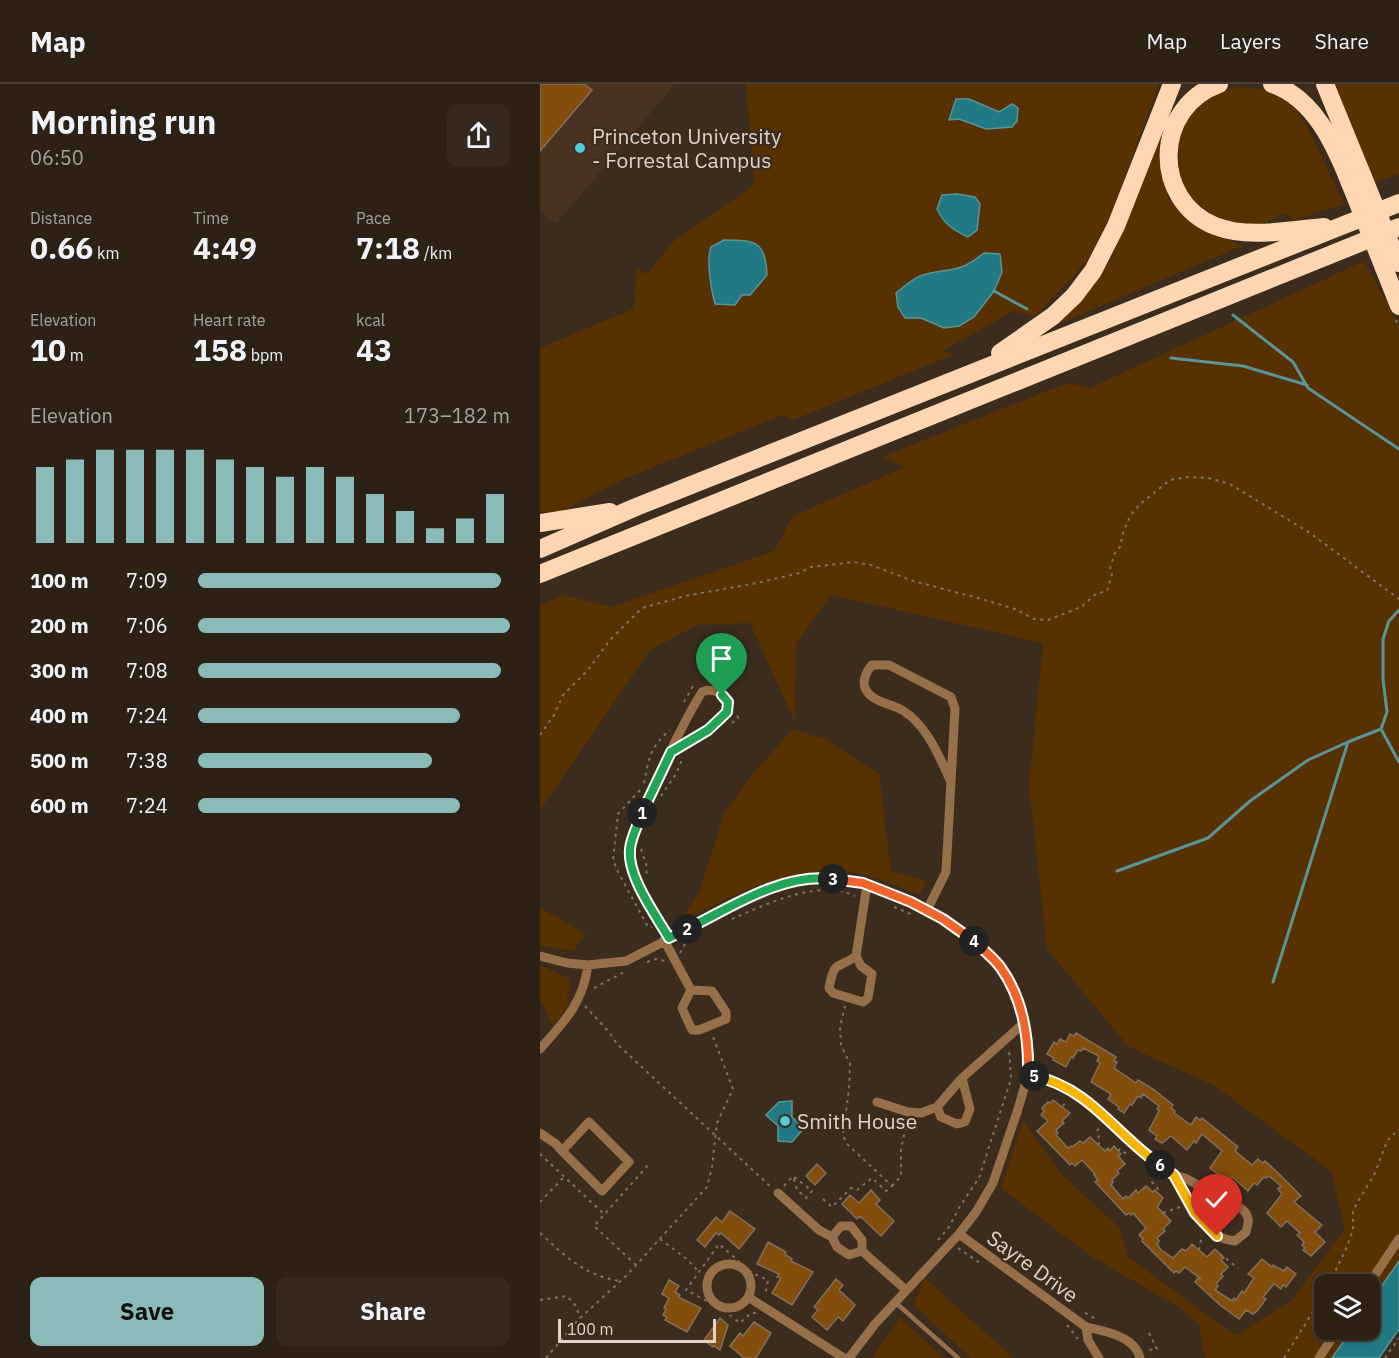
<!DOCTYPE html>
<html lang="en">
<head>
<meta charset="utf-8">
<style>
	body { margin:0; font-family:"IBM Plex Sans",sans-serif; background:#35291f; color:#f1f3f6; height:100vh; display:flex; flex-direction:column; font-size:22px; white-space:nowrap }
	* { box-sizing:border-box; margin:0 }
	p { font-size:20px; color:#a7a3a1 }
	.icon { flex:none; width:33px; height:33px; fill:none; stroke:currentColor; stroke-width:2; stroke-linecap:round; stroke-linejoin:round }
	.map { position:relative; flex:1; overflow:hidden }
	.sheet { display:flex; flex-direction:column; background:#2d2116; width:540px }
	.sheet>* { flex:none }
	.fabs { position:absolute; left:774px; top:1190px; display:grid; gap:12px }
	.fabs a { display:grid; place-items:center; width:66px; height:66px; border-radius:12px; background:#2d2116; box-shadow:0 2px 4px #0004,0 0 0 2px #483e35; font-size:30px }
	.scale { position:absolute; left:18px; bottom:15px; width:158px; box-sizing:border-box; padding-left:6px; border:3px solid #dfd4cb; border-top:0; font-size:16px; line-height:21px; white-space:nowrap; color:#dfd4cb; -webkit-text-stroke:4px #3c2c1d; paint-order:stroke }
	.pin { position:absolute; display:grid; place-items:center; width:51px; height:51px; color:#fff; margin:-62px -26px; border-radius:50% 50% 50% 0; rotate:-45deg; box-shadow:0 0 6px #0007 }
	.pin .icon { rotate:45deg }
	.km { position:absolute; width:30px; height:30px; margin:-15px; border-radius:50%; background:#222; color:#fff; font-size:16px; line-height:30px; text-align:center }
	.round { display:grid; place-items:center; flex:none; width:63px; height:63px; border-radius:12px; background:#35291f }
	.summary { display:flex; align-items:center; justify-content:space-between; height:102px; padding:0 30px }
	h1 { font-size:33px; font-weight:700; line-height:45px }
	.metrics { display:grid; grid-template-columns:repeat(3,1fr); gap:9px; height:102px; padding:6px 30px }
	.metrics div { display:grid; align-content:center }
	.metrics b { font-size:30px; font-weight:700 }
	.metrics small { font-size:16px; font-weight:400 }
	.metrics p { font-size:16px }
	.chart { height:168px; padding:12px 30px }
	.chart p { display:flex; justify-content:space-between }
	.chart svg { width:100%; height:108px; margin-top:6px; stroke:#8bbbb9; stroke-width:6 }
	.action { display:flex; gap:12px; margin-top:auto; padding:12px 30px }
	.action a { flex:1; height:69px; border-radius:12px; background:#8bbbb9; color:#111; font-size:24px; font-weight:700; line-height:69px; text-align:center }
	.action a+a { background:#35291f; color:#f1f3f6 }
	ul { padding:0 30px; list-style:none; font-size:20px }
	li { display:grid; grid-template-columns:96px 72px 1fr; align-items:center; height:45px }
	li i { height:15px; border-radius:8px; background:#8bbbb9 }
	header { display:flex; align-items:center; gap:36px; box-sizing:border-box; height:84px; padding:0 30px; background:#2d2116; border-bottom:2px solid #483e35 }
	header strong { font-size:28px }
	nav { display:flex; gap:33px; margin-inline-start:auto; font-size:21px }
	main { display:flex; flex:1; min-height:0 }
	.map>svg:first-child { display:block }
</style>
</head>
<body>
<header>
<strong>Map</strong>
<nav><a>Map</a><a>Layers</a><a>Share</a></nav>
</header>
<main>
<section class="sheet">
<div class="summary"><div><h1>Morning run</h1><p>06:50</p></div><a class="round"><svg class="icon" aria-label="share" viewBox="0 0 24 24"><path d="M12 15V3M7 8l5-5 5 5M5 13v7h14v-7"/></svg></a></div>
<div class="metrics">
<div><p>Distance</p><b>0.66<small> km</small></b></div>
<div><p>Time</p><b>4:49</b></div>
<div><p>Pace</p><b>7:18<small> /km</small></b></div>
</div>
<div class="metrics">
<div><p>Elevation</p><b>10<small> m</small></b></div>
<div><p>Heart rate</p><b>158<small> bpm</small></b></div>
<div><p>kcal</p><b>43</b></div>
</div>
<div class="chart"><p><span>Elevation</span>173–182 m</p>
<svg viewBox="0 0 160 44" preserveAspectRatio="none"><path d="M5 44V13M15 44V10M25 44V6M35 44V6M45 44V6M55 44V6M65 44V10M75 44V13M85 44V17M95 44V13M105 44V17M115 44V24M125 44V31M135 44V38M145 44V34M155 44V24"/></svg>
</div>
<ul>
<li><b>100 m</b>7:09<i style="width:97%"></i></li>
<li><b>200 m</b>7:06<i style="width:100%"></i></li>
<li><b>300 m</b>7:08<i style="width:97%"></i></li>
<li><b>400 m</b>7:24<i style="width:84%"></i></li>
<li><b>500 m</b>7:38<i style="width:75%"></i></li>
<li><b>600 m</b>7:24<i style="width:84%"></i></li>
</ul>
<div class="action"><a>Save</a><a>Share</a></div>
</section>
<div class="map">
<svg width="859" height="1274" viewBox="0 0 859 1274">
	<rect width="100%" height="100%" fill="#3c2c1d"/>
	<path fill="#483320" d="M0,0H135L16,140L0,128Z"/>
	<path fill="#573100" d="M206,0H619L571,130L547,177L495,233L473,227L403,267L415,270L253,336L242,331L82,396L20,428H0V264L93,225L97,185L107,190L134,157L214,101Z
		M792,0H859V90L835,99Z
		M697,3L727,6L753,21L769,46L804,120L754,136L745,129L717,143L685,138L651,118L638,86L640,43L673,9Z
		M622,48L628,115L659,144L702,162L511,243L570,178Z
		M824,177L859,242V1177L830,1219V1200H784V1245H812L792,1274H665L659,1240L638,1223L551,1172L461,1104L483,1036L522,1091L579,1143L588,1173L681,1241L697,1251L752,1216L805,1145L791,1087L673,1001L589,963L507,865L489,701L503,559L291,511L256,560L255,638L210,539L157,541L110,566L0,726V521L24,511L71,523L234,467L253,432L365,383L342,373L527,299L550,304Z
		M253,645L285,655L339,690L351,787L386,797L380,811C356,802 332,790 306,788C244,782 191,813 137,840L159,809L184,729L215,687Z
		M0,824L46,850L33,867L0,862Z
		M0,881L30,895L28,922L13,942L0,914Z
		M384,1193L473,1274H431L374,1221Z
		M360,1234L404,1274H332Z"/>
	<path fill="#207983" stroke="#599499" stroke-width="1.5" d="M416,15H429L459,28L472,20L478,24L477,37L472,43L446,45L419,35L409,36Z
		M417,110L435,113L440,120L437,146L428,153C413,146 404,140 397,125L402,111Z
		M184,156C216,156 225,157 227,191L210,211H202L195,221L175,220C171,205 166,177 171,163Z
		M444,169L460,170L462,188L454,207L434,233L419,242L404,244L381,234H365L358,223L356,209C364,203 374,193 383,191C412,183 418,190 444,169Z
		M252,1017V1033L264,1044L252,1058L238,1057V1042L226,1031L239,1018Z
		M859,1177V1245L839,1274H792L812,1245H830V1219Z"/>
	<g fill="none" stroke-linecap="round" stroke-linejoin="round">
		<path stroke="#599499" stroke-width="3" d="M454,207L487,225
			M693,231L753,278L768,304L859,365
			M631,274L703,282L767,301
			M841,645L859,678
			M577,787L668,754L710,717L768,676L808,658
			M733,898L808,658L841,645L847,628L843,595V555L849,537L859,526"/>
	</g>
	<path fill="#834e0b" stroke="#826f5e" stroke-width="1.5" d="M0,0H44L52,6L0,67Z
		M536,949L576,973L574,977L577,978L574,984L596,999L598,996L613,1005L633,1021L631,1024L635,1027L634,1029L651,1041L656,1033L660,1036L662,1034L698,1063L695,1067L712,1081L718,1075L723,1079L725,1077L736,1087L761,1112L754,1118L782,1141L775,1148L785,1158L771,1172L763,1166L765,1164L762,1161L764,1158L757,1151L760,1149L747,1137L741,1143L727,1129L742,1110L738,1105L741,1102L729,1092L726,1094L724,1093L717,1101L714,1099L708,1107L692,1093L684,1099L676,1094L679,1091L670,1084L682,1067L662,1050L656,1059L654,1057L647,1066L631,1052L622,1059L615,1055L617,1052L609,1046L619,1027L617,1025L619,1022L603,1010L601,1014L598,1012L592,1021L590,1020L584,1029L578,1025L579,1023L568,1015L571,1010L551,998L560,979L557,977L559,973L557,971L543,964L541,967L538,966L533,974L531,973L526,983L513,976L514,974L507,970L514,958L517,960L520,955L526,958L530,950L534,952Z
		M513,1016L530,1029L522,1037L524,1039L516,1046L518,1049L516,1051L528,1064L531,1062L532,1063L540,1057L543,1059L550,1053L565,1067L568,1064L570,1067L574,1062L581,1070L578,1072L585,1080L577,1087L579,1089L572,1096L573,1098L571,1101L583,1115L586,1112L588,1114L596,1106L598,1109L606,1102L613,1108L615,1106L623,1114L617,1123L631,1137L623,1145L625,1147L617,1154L619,1157L617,1160L621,1166L633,1174L642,1165L646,1167L652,1160L667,1173L675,1165L684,1174L681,1176L688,1183L681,1190L683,1192L676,1200L678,1202L675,1206L692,1217L694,1214L696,1216L702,1207L704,1209L714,1194L708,1190L722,1175L732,1183L733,1181L744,1187L747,1183L756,1190L746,1203L743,1201L741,1205L734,1200L723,1213L726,1215L718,1226L713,1230L706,1226L699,1235L680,1221L655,1198L658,1194L661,1195L645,1183L639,1189L636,1187L634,1189L602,1157L603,1155L599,1151L606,1144L593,1129L591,1131L589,1129L586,1131L573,1117L555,1098L558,1096L554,1091L555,1090L542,1076L535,1082L532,1079L530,1081L497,1047L508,1037L501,1031L504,1027L502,1024L508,1018L510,1019Z
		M277,1080L286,1089L275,1101L266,1092Z
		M331,1106L340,1116L336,1120L354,1137L341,1152L320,1132L317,1135L302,1120L310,1111L319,1119Z
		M190,1127L215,1145L199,1165L181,1149L179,1151L176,1149L165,1163L157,1156L176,1133L182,1138Z
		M228,1158L246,1168L245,1170L252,1175L251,1177L273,1188L252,1221L232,1209L241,1194L237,1193L239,1190L217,1180Z
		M296,1195L303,1201L299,1206L315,1221L303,1237L298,1233L287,1246L272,1233L278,1226L274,1223Z
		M129,1196L139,1202L135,1208L140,1211L138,1213L161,1224L147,1248L125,1236L127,1233L123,1231L126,1225L124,1224L129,1214L122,1210Z
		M180,1234L188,1241L180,1266L174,1262L173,1263L164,1256Z
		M214,1238L231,1249L216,1274H204L190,1262L200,1249L203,1252Z"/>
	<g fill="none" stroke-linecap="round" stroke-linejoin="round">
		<path stroke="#7f7164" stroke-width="2" stroke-dasharray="3 4.5" stroke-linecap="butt" d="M856,236L859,243
			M144,618L153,602
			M192,639L198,634L197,630
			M0,651L14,631L23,611L48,586L70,556L102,524L145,512L217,499L259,489L271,483L314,478L331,481L373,497L438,514L475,525L494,535L508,536L541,523L556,510L567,507L572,490L570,484L575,469L580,463L583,449L590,432L600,420L630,396L647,393L668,394L690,400L770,449L859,515
			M104,699C109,674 110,663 130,646
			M100,706L78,730L73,776L78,788L107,841L110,844L112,843
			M121,712L136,690L143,673
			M101,765L107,783L106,794
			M354,823L371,830
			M192,835C224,821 280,794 315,812
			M140,869L146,858
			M107,878L116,875L125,877
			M54,904L86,887
			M45,922L69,948L77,960L232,1104
			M523,1022L527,1016
			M558,1061L560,1058L557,1047L560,1043
			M578,1067L580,1065L585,1069L588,1066
			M0,1070L64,1130
			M616,1091L612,1098L618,1105L617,1107
			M244,1102L253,1092L272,1107L266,1114L257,1106L253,1092
			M352,1102L361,1092V1065L367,1039
			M283,1115L292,1123L311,1104L317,1106L332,1094L346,1107L352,1102L306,1059L303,1051L309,1005L310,980L301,961L300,943L305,922
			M0,1118L24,1093
			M623,1129L640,1123
			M0,1149C25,1172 45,1192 80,1197
			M120,1155L148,1176L158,1187
			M398,1156L409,1143L420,1122L439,1094L471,995L469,964
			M418,1164L440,1179
			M659,1166L662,1151
			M680,1170L698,1184
			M96,1181L54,1142L110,1079
			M789,1200L806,1165L813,1146V1126L835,1089L847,1057L859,1045
			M0,1216L27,1212L36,1222L40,1234
			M216,1229H211L200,1239L182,1225L146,1206L179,1160L212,1189L228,1196L225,1212
			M545,1229L556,1235
			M527,1241L538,1255
			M609,1249L617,1265L609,1266V1269
			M6,1274L38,1236L86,1192L167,1103L172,1083L177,1039L193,1005L172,950
			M744,1274L784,1210
			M845,1274L859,1254"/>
		<path stroke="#97704a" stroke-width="4.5" d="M355,1218L418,1274"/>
		<path stroke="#97704a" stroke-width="9" d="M387,826L406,788L415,625L411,613L349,581H332C325,589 320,601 329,610C337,619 352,620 362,626C387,641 399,672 411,698
			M129,854C116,831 94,801 90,776C86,750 146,634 162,608C177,600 197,620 183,634C169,648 148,657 131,668
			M124,856L151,906
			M0,872L27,879L48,881L86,877L219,809L250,797L278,793L323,799L371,818L403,835L432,855L461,883L479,919L486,948L488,975V991L478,1025L453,1099L436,1128L419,1150L335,1240L309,1274
			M316,872L321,882L332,890L328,914L323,918L293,909L289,904C295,874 296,887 316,872Z
			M316,872L327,801
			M151,906L172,907L186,928V935L159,946H152L142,924Z
			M0,965C25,937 43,919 48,881
			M488,991L514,997L529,1004L552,1021L607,1072L634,1091L645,1094L702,1125C710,1132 709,1138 706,1148L695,1157C662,1154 648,1116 634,1091
			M422,994L430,1025L425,1038L417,1040L401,1033L397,1023L422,994L484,939
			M337,1018L368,1028L381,1029L397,1023
			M0,1049L16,1060L22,1067L62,1107L89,1078L49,1038L22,1067
			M238,1109L279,1146L292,1153
			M419,1150L546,1243C564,1247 595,1252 600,1274
			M322,1167L309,1171L297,1163L292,1153L301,1142H311L322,1156V1167L366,1206
			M167 1202a22 22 0 1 1 44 0a22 22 0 1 1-44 0Z
			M829,1200L859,1155
			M208,1213L304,1274
			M546,1243L548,1256L559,1274
			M779,1274L798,1245"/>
		<path stroke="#fed6b2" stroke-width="18" d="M679,0C614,23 611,116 675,142C708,155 749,146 784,143
			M732,0C774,14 795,61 810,99
			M785,0L823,93
			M844,184L859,222
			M460,269L513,232L534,212L553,187L576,142L632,0
			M0,439L70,428
			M0,465L96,423L859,119
			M0,490L859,143"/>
		<path stroke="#fed6b2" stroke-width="18" d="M823,93L858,179
			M810,99L844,184"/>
	</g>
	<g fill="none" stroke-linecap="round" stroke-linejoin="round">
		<defs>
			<path id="split-1" d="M102,729L131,668L168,646L187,628L188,618L182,611"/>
			<path id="split-2" d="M102,729C98,741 91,753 90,765C87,792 115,830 129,854L147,845"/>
			<path id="split-3" d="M147,845C192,823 241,789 293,795"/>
			<path id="split-4" d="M293,795L323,799L371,818L403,835L434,857"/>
			<path id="split-5" d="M434,857C443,866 454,874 461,884C483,915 489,954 488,991L494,992"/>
			<path id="split-6" d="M494,992C550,1004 575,1050 620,1081"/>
			<path id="split-7" d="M620,1081L634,1091L655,1129L677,1152"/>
		</defs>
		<use href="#split-1" stroke="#fff" stroke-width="12"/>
		<use href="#split-2" stroke="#fff" stroke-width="12"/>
		<use href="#split-3" stroke="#fff" stroke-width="12"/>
		<use href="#split-4" stroke="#fff" stroke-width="12"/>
		<use href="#split-5" stroke="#fff" stroke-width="12"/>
		<use href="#split-6" stroke="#fff" stroke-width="12"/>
		<use href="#split-7" stroke="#fff" stroke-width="12"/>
		<use href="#split-1" stroke="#22a559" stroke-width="8"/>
		<use href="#split-2" stroke="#22a559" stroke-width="8"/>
		<use href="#split-3" stroke="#22a559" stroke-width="8"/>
		<use href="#split-4" stroke="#f0652b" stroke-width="8"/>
		<use href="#split-5" stroke="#f0652b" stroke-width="8"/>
		<use href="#split-6" stroke="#f5b400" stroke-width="8"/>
		<use href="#split-7" stroke="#f5b400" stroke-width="8"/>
	</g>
	<g fill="#52cbd9" stroke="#3c2c1d" stroke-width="2">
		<circle cx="40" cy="64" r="6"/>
		<circle cx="245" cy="1037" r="6"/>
	</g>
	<g text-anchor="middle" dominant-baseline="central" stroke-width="4.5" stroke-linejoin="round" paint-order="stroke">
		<g font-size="21" fill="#dfd4cb" stroke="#3c2c1d" text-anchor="start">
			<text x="52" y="52">Princeton University<tspan x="52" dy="24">- Forrestal Campus</tspan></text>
			<text x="257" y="1037">Smith House</text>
		</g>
		<g font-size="21" fill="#dfd4cb" stroke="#3c2c1d">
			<text transform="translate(493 1182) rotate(36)">Sayre Drive</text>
		</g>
	</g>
</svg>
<div class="fabs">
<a><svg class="icon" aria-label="layers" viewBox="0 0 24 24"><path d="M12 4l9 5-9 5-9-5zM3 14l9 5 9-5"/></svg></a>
</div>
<div class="scale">100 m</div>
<div class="pin" style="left:182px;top:611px;background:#1e9e55"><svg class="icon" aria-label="arrive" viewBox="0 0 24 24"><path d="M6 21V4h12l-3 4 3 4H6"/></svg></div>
<div class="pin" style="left:677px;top:1152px;background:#d93025"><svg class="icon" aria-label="check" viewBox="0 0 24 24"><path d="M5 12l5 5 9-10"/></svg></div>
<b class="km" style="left:102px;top:729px">1</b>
<b class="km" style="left:147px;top:845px">2</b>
<b class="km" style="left:293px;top:795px">3</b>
<b class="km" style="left:434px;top:857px">4</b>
<b class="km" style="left:494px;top:992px">5</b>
<b class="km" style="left:620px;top:1081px">6</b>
</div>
</main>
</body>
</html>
